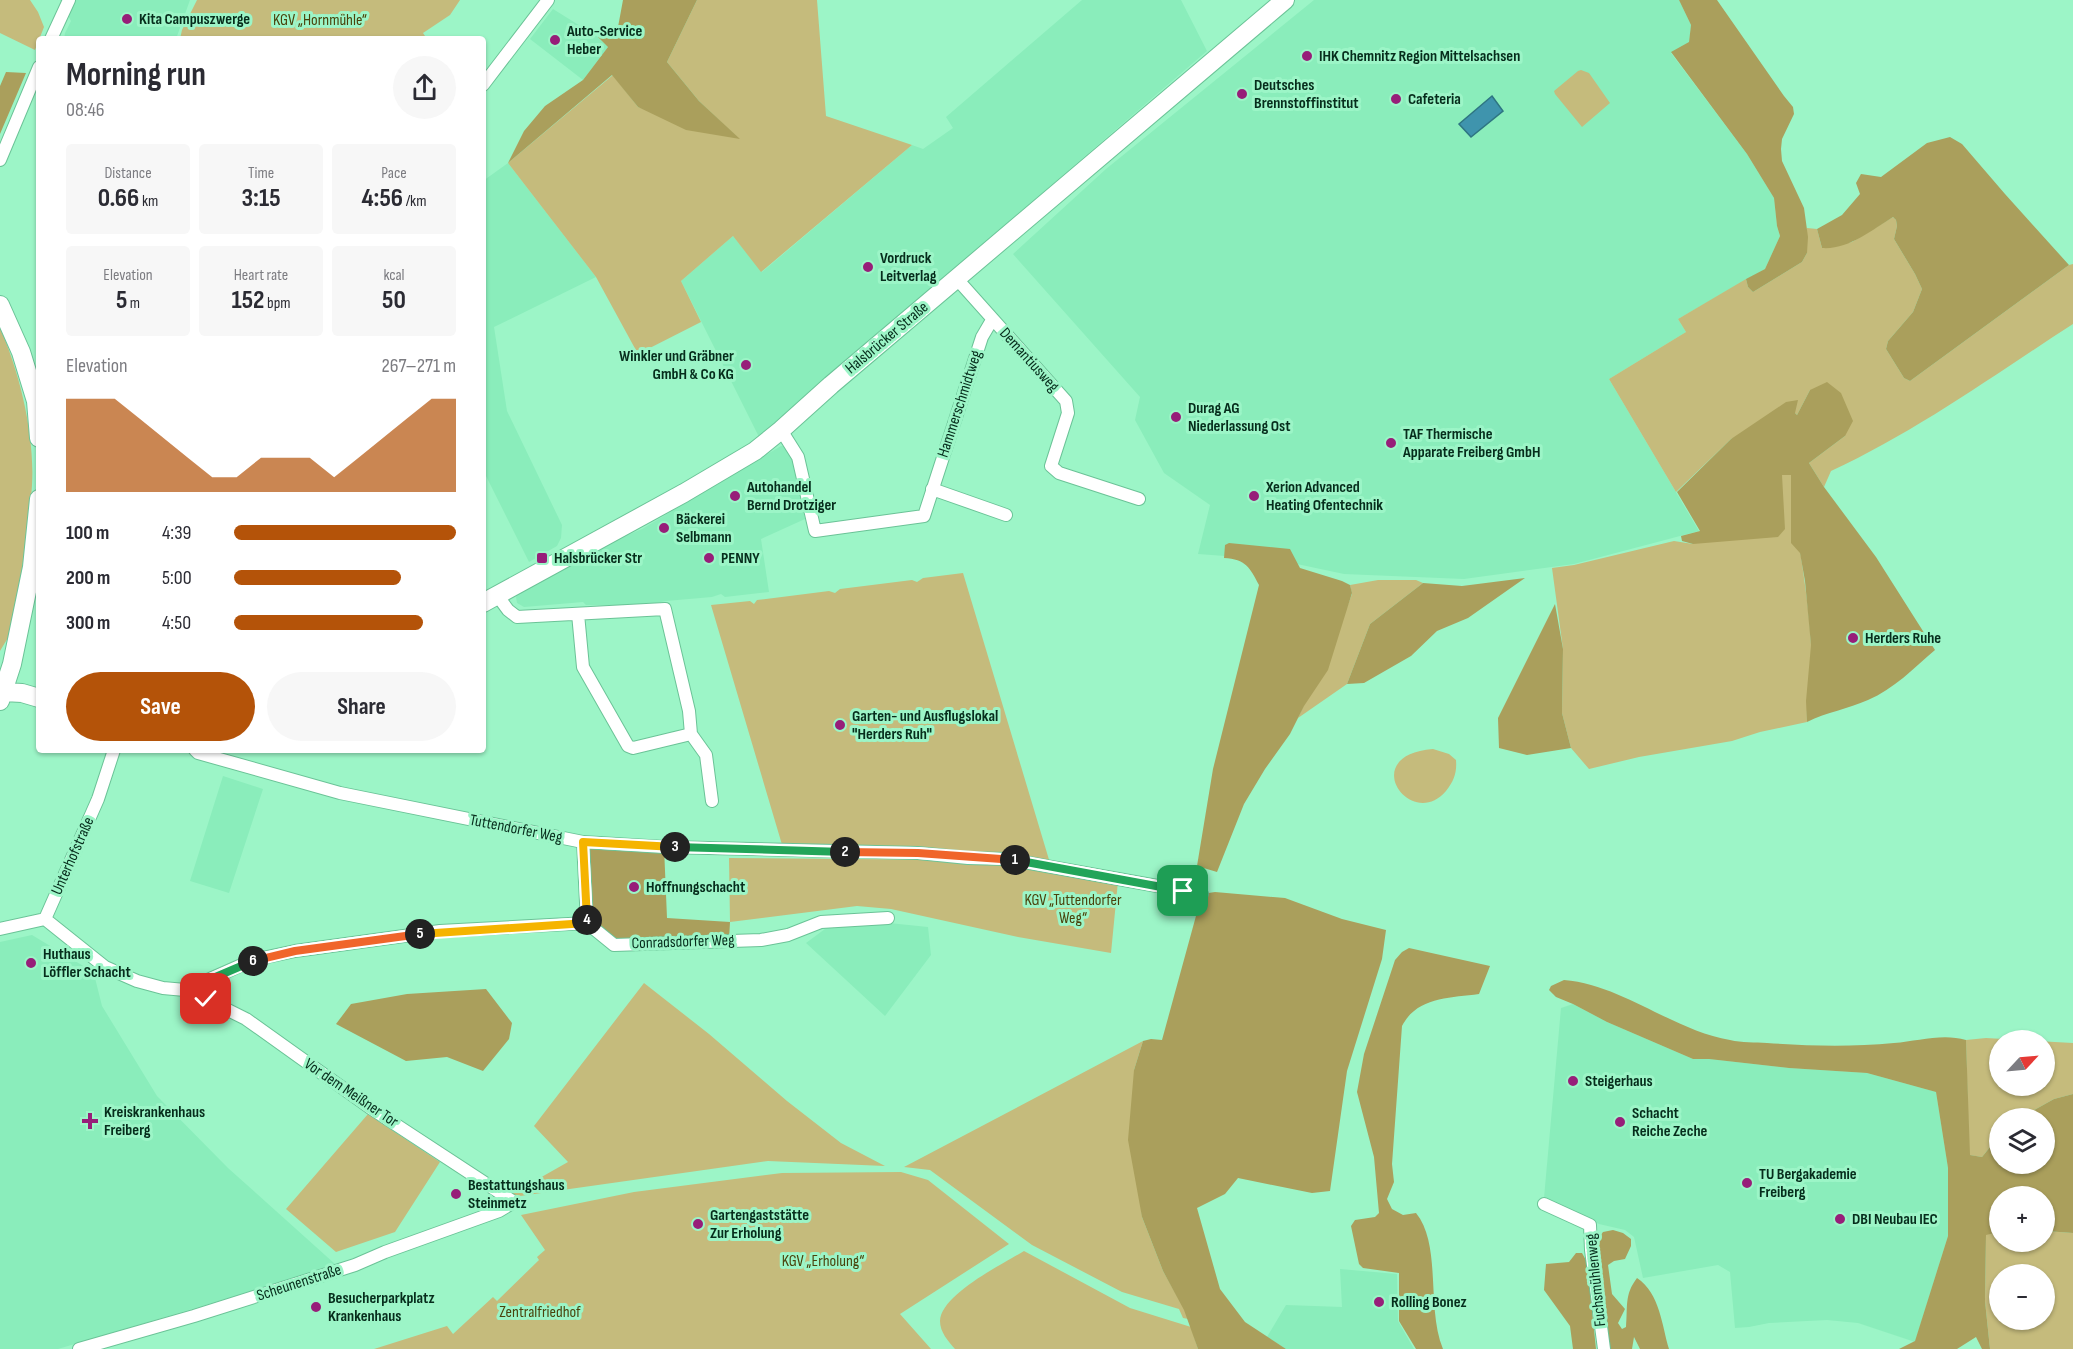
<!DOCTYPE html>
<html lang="en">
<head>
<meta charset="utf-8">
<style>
	body { margin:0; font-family:"Sofia Sans Condensed",sans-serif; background:#f7f7f7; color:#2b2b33; height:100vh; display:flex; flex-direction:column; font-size:22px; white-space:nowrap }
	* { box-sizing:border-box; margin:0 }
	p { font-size:20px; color:#7c7c81 }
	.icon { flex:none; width:33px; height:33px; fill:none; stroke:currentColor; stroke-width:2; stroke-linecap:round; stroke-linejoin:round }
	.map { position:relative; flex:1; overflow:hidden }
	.drawer { position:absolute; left:36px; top:36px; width:450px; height:717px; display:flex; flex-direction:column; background:#fff; border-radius:6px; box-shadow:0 2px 4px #0004 }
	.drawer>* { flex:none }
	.needle { width:39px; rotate:64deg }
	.fabs { position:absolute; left:1989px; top:1030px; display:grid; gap:12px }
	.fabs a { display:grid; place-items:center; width:66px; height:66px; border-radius:50%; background:#fff; box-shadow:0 2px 4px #0004; font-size:30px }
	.pin { position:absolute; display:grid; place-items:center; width:51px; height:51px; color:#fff; margin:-26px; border-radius:12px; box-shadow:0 3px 9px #0006 }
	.km { position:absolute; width:30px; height:30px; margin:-15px; border-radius:50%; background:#222; color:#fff; font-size:16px; line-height:30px; text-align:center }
	.round { display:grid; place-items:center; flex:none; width:63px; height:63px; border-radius:32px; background:#f7f7f7 }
	.summary { display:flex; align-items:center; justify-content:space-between; height:102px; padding:0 30px }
	h1 { font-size:33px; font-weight:700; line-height:45px }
	.metrics { display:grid; grid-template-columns:repeat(3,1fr); gap:9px; height:102px; padding:6px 30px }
	.metrics div { display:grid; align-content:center; border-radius:6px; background:#f7f7f7; text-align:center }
	.metrics b { font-size:26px; font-weight:700 }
	.metrics small { font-size:16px; font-weight:400 }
	.metrics p { font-size:16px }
	.chart { height:168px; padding:12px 30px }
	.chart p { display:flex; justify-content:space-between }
	.chart svg { width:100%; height:108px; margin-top:6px; fill:#b45309; opacity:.7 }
	.primary-button { display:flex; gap:12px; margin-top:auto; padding:12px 30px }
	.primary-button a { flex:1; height:69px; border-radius:36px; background:#b45309; color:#fff; font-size:24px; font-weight:700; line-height:69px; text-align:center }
	.primary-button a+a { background:#f7f7f7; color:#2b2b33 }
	ul { padding:0 30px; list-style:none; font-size:20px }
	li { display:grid; grid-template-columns:96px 72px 1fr; align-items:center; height:45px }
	li i { height:15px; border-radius:8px; background:#b45309 }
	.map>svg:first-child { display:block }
</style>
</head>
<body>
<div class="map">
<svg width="2073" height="1349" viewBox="0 0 2073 1349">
	<rect width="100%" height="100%" fill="#9cf5c7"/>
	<path fill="#8aedbb" d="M60,0H190L176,39H64L65,33L71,21Z
		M1082,0H1181L1207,51L759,437L681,281L733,236L762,272L912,145L923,149L953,128L946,117Z
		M1314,0H1679L1691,25L1689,43L1671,53L1747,154L1774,198L1777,226L1780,236L1765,269L1678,319L1686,332L1609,379L1699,531L1574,564L1464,579L1344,574L1278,560L1198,554L1210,505L1164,473L1135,420L1140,397L1013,254L1106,169Z
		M553,9L598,37L608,47L583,80L530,39Z
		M508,163L596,277L494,327L507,411L562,525L561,538L557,546L529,562L483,470V181Z
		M781,446H784L790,448L805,519L761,539L769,592L725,597L721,594L712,597L666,601L645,605H586L583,602L524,607L517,603L516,597L519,593L597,548L642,529Z
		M223,776L263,789L229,893L190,881Z
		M889,923L928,927L931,955L885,1016L806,943L829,926Z
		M32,935L90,970L94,974L102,1006L157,1096L228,1168L335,1264L242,1294L58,1349H0V942Z
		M1573,1004L1607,1022L1693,1059H1709L1789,1068L1867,1073L1936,1092L1948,1168V1236L1915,1342L1858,1323L1827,1320L1769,1323L1749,1327L1735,1328L1730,1272L1718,1265L1643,1278L1634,1237L1625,1230L1599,1224L1544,1198L1561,1008Z
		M1340,1269L1397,1274L1398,1321L1414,1349H1286L1267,1337L1286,1305L1342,1307Z"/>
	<path fill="#c5bb7c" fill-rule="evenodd" d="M0,0H30L38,12L44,27L35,50L0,33Z
		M197,0H460L450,15L423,33L427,39H180L182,30Z
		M697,0H817L826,116L912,145L761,272L733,236L681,281L701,322L638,354L596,277L508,163L613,75L638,107L738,138L699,101L667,62Z
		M1581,70L1589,73L1610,103L1582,127L1555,94L1554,91L1578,71Z
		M1893,217L1896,220L1897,226L1894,239L1915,274L1922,289L1913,312L1888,341L1886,349L1904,378L1910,381L2069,265L2073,264V324C1994,375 1916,432 1831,471L1824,487L1809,463L1845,436L1810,390L1797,415L1795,413L1731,439L1676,492L1609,379L1686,332L1678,319L1746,279L1748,287L1753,292L1802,262L1807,253V228L1817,229L1822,248L1852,242Z
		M0,328C20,373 35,436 32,485C29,534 19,583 12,631L0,651Z
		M1782,474L1791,475C1795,532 1808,587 1811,644C1812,670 1806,696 1807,722L1760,732L1732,741L1639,757L1589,769L1571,748L1562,713L1563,649L1552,568L1574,565L1674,541L1693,544L1781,494Z
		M963,573L1050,863L783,848L711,605L750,601L754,604L757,600L829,591L835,593L840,589L912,580L917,582L923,578Z
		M1378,580H1416L1423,583L1370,624L1347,684L1298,718L1344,615L1352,594L1350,585Z
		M1433,749L1449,754L1456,760C1457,773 1454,781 1446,791C1411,832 1356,755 1433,749Z
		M729,858L969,860L1078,873L1118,881L1111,953L1018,937L891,909L857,906L730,922Z
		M644,983L709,1034L787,1101L841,1143L885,1166L768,1161L513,1197L508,1196L568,1162L534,1126Z
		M1986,1038L2073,1043V1094L2054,1099L2018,1119H2000L1999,1136L1982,1157L1969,1155L1966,1040ZM2000,1041H2044V1086H2000Z
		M1143,1041L1134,1070L1142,1217L1163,1271L1181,1303L1194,1320L1183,1318L1179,1309L1122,1292L1032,1245L930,1170L904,1167Z
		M368,1114L440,1162L395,1232L336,1252L286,1209Z
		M901,1172L928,1180L1009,1244L900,1314L931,1349H374L447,1326L453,1334L493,1297L497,1301L539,1260L537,1257L545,1250L521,1215L634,1192L782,1173Z
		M2045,1231L2073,1233V1349H1990L1985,1301L1986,1234L1999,1232L2000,1242H2044ZM2000,1275H2044V1320H2000Z
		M1024,1251L1130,1308L1191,1327L1198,1349H955C948,1341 940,1332 940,1321C941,1294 1003,1264 1024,1251Z"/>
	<path fill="#aa9f5c" d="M623,0H697L667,62L699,101L740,139L686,130L638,107L612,75L508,163L524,131L545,106L583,80L608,47L598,37L618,27Z
		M1679,0H1717L1784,96L1793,107L1794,114L1782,139L1781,149L1782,161L1804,208L1808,237L1807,253L1802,262L1753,292L1748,287L1746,279L1765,269L1780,236L1777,226L1774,198L1747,154L1671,52L1689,42L1691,25Z
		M6,72L26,73L0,134V86Z
		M1950,137L1962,144L2005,194L2069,265L1910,381L1904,378L1886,349L1888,341L1913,312L1922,289L1915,274L1894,239L1897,226L1896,220L1893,217C1872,230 1848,250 1822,248L1817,229L1842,215L1860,194L1856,183L1861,174L1881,177L1927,143Z
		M1827,382L1841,393L1853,421L1845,436L1809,463L1824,487L1876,557L1935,650C1914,668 1894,689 1868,700C1848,709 1827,712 1807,722L1806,701L1811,645L1805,581L1800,553L1791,543V475H1782L1785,529L1778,537L1693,544L1682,541L1681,536L1700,531L1677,492L1731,439L1786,402L1798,400L1795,413L1797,415L1810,390Z
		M1229,543L1290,549L1300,568L1342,581L1350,585L1352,593L1328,670L1304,706L1290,734L1265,769L1244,804L1217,872L1197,866L1213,769L1259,585C1250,568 1246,559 1224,558L1225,545Z
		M1525,578L1468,618L1437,631L1411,656L1364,683L1347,684L1370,624L1423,583L1462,586Z
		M1555,604L1563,649L1562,713L1571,748L1527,755L1499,748L1498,718Z
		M583,842L664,847L667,918L730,922L729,940L614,945L587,923Z
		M1215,892L1285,898L1342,919L1386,930L1382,959L1347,1071L1330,1191L1312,1193L1238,1178L1225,1194L1197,1208L1220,1289L1245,1322L1286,1349H1198L1184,1310L1163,1271L1142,1217L1128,1140L1134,1070L1143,1041L1151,1039L1162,1040L1202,894Z
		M1409,948L1490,966L1479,994C1449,998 1417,997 1402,1026L1392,1164L1394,1182L1387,1199L1392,1209L1403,1215L1416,1213C1442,1245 1426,1308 1443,1349H1416L1399,1321V1273L1363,1268L1359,1264L1351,1226L1355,1220L1375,1217L1379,1213L1374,1157L1357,1092L1364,1054L1395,960L1402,952Z
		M1564,980C1623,985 1672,1030 1730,1040C1742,1043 1755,1042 1767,1043C1809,1046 1852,1047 1894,1043C1918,1041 1943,1033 1966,1040L1970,1155L1982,1157L1999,1136L2000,1164H2044V1119H2018L2054,1099L2073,1094V1233L2045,1231L2044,1197H2000L1999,1232L1986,1235L1985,1301L1990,1349H1982L1976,1337L1957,1349H1899L1915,1341L1948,1236V1168L1936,1092L1867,1073L1789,1068L1709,1059H1693L1607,1022L1573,1004L1556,997L1549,990L1551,986Z
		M486,989L512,1023L509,1039L483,1071L447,1057L406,1061L336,1024L351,1004L407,994Z
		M1613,1230L1623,1233L1631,1239V1246L1625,1259L1614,1261L1608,1265L1612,1294L1625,1309L1618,1323L1622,1329L1626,1327C1628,1307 1624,1295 1637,1278C1660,1293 1662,1326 1669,1349H1640L1634,1337L1632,1349H1607L1595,1243L1603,1232Z
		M1576,1253H1582L1587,1262L1596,1349H1573L1570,1326L1544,1290L1546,1264L1569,1262Z"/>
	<path fill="#3f94ad" stroke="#2e7582" stroke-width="1.5" d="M1492,96L1503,111L1471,137L1459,124Z"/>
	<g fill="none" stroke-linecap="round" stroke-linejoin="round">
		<defs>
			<path id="minor" d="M51,39L69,0
				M483,85L548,0
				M0,160L39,67
				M957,279L1066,401L1068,413L1051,466L1059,473L1139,499
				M781,430L798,457L815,531L924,516L982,337L992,320
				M932,489L1006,515
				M497,595L508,610L517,617L665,609L689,711L691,734L706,755L712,801
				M578,614L583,667L628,746L633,748L691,734
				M195,750L198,753L340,793L583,842L664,847L918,853L968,858L1007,859L1202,894
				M583,842L587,923
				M45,919L105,967L137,981L163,988L185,990L244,964L267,957L295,951L440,931L587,923L614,945L761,940L788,935L821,922L888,918
				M0,929L45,919L98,799L114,750
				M1544,1204L1590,1225L1591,1250L1604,1349
				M79,1349L194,1316L355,1265L385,1252L499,1211L514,1202L372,1109L246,1019L206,999L185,990"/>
			<path id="secondary" d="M0,305L21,352L36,401L39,438
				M483,603L684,493L755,451L781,430L831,385L1285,0
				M4,692L22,693L39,698
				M0,701L12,664L32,567L39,499"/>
		</defs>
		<use href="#minor" stroke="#6bc397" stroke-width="14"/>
		<use href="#secondary" stroke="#6bc397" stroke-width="20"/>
		<use href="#minor" stroke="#fff" stroke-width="12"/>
		<use href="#secondary" stroke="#fff" stroke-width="18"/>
	</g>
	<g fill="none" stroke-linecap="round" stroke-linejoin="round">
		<defs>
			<path id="split-1" d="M1015,860L1183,891"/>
			<path id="split-2" d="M845,852L918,853L1015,860"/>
			<path id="split-3" d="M675,847L845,852"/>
			<path id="split-4" d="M587,920L583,842L675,847"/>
			<path id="split-5" d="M420,934L587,923V920"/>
			<path id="split-6" d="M253,961L295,951L420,934"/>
			<path id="split-7" d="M206,999L185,990L253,961"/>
		</defs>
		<use href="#split-1" stroke="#fff" stroke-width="12"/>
		<use href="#split-2" stroke="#fff" stroke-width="12"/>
		<use href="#split-3" stroke="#fff" stroke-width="12"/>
		<use href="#split-4" stroke="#fff" stroke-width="12"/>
		<use href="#split-5" stroke="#fff" stroke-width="12"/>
		<use href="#split-6" stroke="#fff" stroke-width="12"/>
		<use href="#split-7" stroke="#fff" stroke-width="12"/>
		<use href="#split-1" stroke="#22a559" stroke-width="8"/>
		<use href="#split-2" stroke="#f0652b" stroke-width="8"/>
		<use href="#split-3" stroke="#22a559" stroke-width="8"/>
		<use href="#split-4" stroke="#f5b400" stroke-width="8"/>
		<use href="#split-5" stroke="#f5b400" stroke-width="8"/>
		<use href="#split-6" stroke="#f0652b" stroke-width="8"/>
		<use href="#split-7" stroke="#22a559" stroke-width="8"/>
	</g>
	<g fill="#971e79" stroke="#9cf5c7" stroke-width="2">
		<circle cx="127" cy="19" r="6"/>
		<circle cx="555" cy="40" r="6"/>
		<circle cx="1307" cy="56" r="6"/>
		<circle cx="1242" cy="94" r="6"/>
		<circle cx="1396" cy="99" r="6"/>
		<circle cx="868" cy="267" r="6"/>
		<circle cx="746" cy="365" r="6"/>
		<circle cx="1176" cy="417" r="6"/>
		<circle cx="1391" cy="443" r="6"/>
		<circle cx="735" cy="496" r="6"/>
		<circle cx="1254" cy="496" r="6"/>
		<circle cx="664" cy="528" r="6"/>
		<rect x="536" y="552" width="12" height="12" rx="3"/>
		<circle cx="709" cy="558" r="6"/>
		<circle cx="1853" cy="638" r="6"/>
		<circle cx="840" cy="725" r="6"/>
		<circle cx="634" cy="887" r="6"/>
		<circle cx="31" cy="963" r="6"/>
		<circle cx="1573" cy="1081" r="6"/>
		<path d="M87 1112h6v6h6v6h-6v6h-6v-6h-6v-6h6z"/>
		<circle cx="1620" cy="1122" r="6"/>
		<circle cx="1747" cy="1183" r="6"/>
		<circle cx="456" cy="1194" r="6"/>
		<circle cx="1840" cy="1219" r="6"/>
		<circle cx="698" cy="1224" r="6"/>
		<circle cx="1379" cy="1302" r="6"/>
		<circle cx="316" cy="1307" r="6"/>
	</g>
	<g text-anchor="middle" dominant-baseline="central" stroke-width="6" stroke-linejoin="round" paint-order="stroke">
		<g font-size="16" font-weight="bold" fill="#062d1c" stroke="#9cf5c7" text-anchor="start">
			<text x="139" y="19">Kita Campuszwerge</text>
			<text x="567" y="31">Auto-Service<tspan x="567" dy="18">Heber</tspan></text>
			<text x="1319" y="56">IHK Chemnitz Region Mittelsachsen</text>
			<text x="1254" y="85">Deutsches<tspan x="1254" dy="18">Brennstoffinstitut</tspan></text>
			<text x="1408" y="99">Cafeteria</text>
			<text x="880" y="258">Vordruck<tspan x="880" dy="18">Leitverlag</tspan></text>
			<text x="734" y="356" text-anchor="end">Winkler und Gräbner<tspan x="734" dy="18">GmbH &amp; Co KG</tspan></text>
			<text x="1188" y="408">Durag AG<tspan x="1188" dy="18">Niederlassung Ost</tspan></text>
			<text x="1403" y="434">TAF Thermische<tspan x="1403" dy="18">Apparate Freiberg GmbH</tspan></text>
			<text x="747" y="487">Autohandel<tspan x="747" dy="18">Bernd Drotziger</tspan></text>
			<text x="1266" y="487">Xerion Advanced<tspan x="1266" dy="18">Heating Ofentechnik</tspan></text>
			<text x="676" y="519">Bäckerei<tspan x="676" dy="18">Selbmann</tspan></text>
			<text x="554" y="558">Halsbrücker Str</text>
			<text x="721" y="558">PENNY</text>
			<text x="1865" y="638">Herders Ruhe</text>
			<text x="852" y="716">Garten- und Ausflugslokal<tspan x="852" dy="18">"Herders Ruh"</tspan></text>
			<text x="646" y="887">Hoffnungschacht</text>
			<text x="43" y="954">Huthaus<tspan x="43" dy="18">Löffler Schacht</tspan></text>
			<text x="1585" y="1081">Steigerhaus</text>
			<text x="104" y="1112">Kreiskrankenhaus<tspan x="104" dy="18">Freiberg</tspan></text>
			<text x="1632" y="1113">Schacht<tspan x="1632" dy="18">Reiche Zeche</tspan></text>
			<text x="1759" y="1174">TU Bergakademie<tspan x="1759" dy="18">Freiberg</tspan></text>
			<text x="468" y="1185">Bestattungshaus<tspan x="468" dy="18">Steinmetz</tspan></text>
			<text x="710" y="1215">Gartengaststätte<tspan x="710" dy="18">Zur Erholung</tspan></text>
			<text x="1852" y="1219">DBI Neubau IEC</text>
			<text x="328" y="1298">Besucherparkplatz<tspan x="328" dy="18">Krankenhaus</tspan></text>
			<text x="1391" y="1302">Rolling Bonez</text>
		</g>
		<g font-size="16" fill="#4a420c" stroke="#9cf5c7">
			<text x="320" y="20">KGV „Hornmühle“</text>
			<text x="1073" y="900">KGV „Tuttendorfer<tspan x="1073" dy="18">Weg“</tspan></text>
			<text x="823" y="1261">KGV „Erholung“</text>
			<text x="540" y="1312">Zentralfriedhof</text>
		</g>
		<g font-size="16" fill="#062d1c" stroke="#9cf5c7">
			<text transform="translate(887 338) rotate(-40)">Halsbrücker Straße</text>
			<text transform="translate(1029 360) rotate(48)">Demantiusweg</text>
			<text transform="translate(960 404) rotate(-72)">Hammerschmidtweg</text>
			<text transform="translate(516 829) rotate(11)">Tuttendorfer Weg</text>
			<text transform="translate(73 856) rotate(-66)">Unterhofstraße</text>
			<text transform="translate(683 942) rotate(-2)">Conradsdorfer Weg</text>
			<text transform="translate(351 1093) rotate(34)">Vor dem Meißner Tor</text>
			<text transform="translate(1596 1280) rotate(-96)">Fuchsmühlenweg</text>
			<text transform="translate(299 1283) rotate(-18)">Scheunenstraße</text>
		</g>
	</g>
</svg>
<div class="fabs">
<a><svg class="needle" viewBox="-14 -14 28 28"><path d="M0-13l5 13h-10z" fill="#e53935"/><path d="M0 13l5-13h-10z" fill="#7c7c81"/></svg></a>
<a><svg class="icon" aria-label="layers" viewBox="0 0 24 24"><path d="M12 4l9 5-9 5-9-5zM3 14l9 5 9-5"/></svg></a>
<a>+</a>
<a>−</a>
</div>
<div class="pin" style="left:1183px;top:891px;background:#1e9e55"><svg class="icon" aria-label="arrive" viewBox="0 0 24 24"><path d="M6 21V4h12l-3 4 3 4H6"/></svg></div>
<div class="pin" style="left:206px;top:999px;background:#d93025"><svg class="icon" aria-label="check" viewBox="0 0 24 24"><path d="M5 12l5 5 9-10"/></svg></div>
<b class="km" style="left:1015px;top:860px">1</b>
<b class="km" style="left:845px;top:852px">2</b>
<b class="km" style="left:675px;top:847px">3</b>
<b class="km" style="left:587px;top:920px">4</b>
<b class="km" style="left:420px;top:934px">5</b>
<b class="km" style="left:253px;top:961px">6</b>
<section class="drawer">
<div class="summary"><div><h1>Morning run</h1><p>08:46</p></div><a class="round"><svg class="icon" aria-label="share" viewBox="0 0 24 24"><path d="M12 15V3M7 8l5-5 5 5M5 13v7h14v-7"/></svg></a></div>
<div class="metrics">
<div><p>Distance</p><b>0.66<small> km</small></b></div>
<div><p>Time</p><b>3:15</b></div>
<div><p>Pace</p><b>4:56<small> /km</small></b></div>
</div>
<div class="metrics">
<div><p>Elevation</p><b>5<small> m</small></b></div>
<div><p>Heart rate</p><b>152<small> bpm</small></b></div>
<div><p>kcal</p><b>50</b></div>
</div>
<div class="chart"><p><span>Elevation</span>267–271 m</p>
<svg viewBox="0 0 160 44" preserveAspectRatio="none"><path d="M0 44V6L10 6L20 6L30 14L40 22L50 30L60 38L70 38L80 30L90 30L100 30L110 38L120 30L130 22L140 14L150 6L160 6V44z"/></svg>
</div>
<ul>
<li><b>100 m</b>4:39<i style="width:100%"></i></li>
<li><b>200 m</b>5:00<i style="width:75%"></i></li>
<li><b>300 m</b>4:50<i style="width:85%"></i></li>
</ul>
<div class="primary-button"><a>Save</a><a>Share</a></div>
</section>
</div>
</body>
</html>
